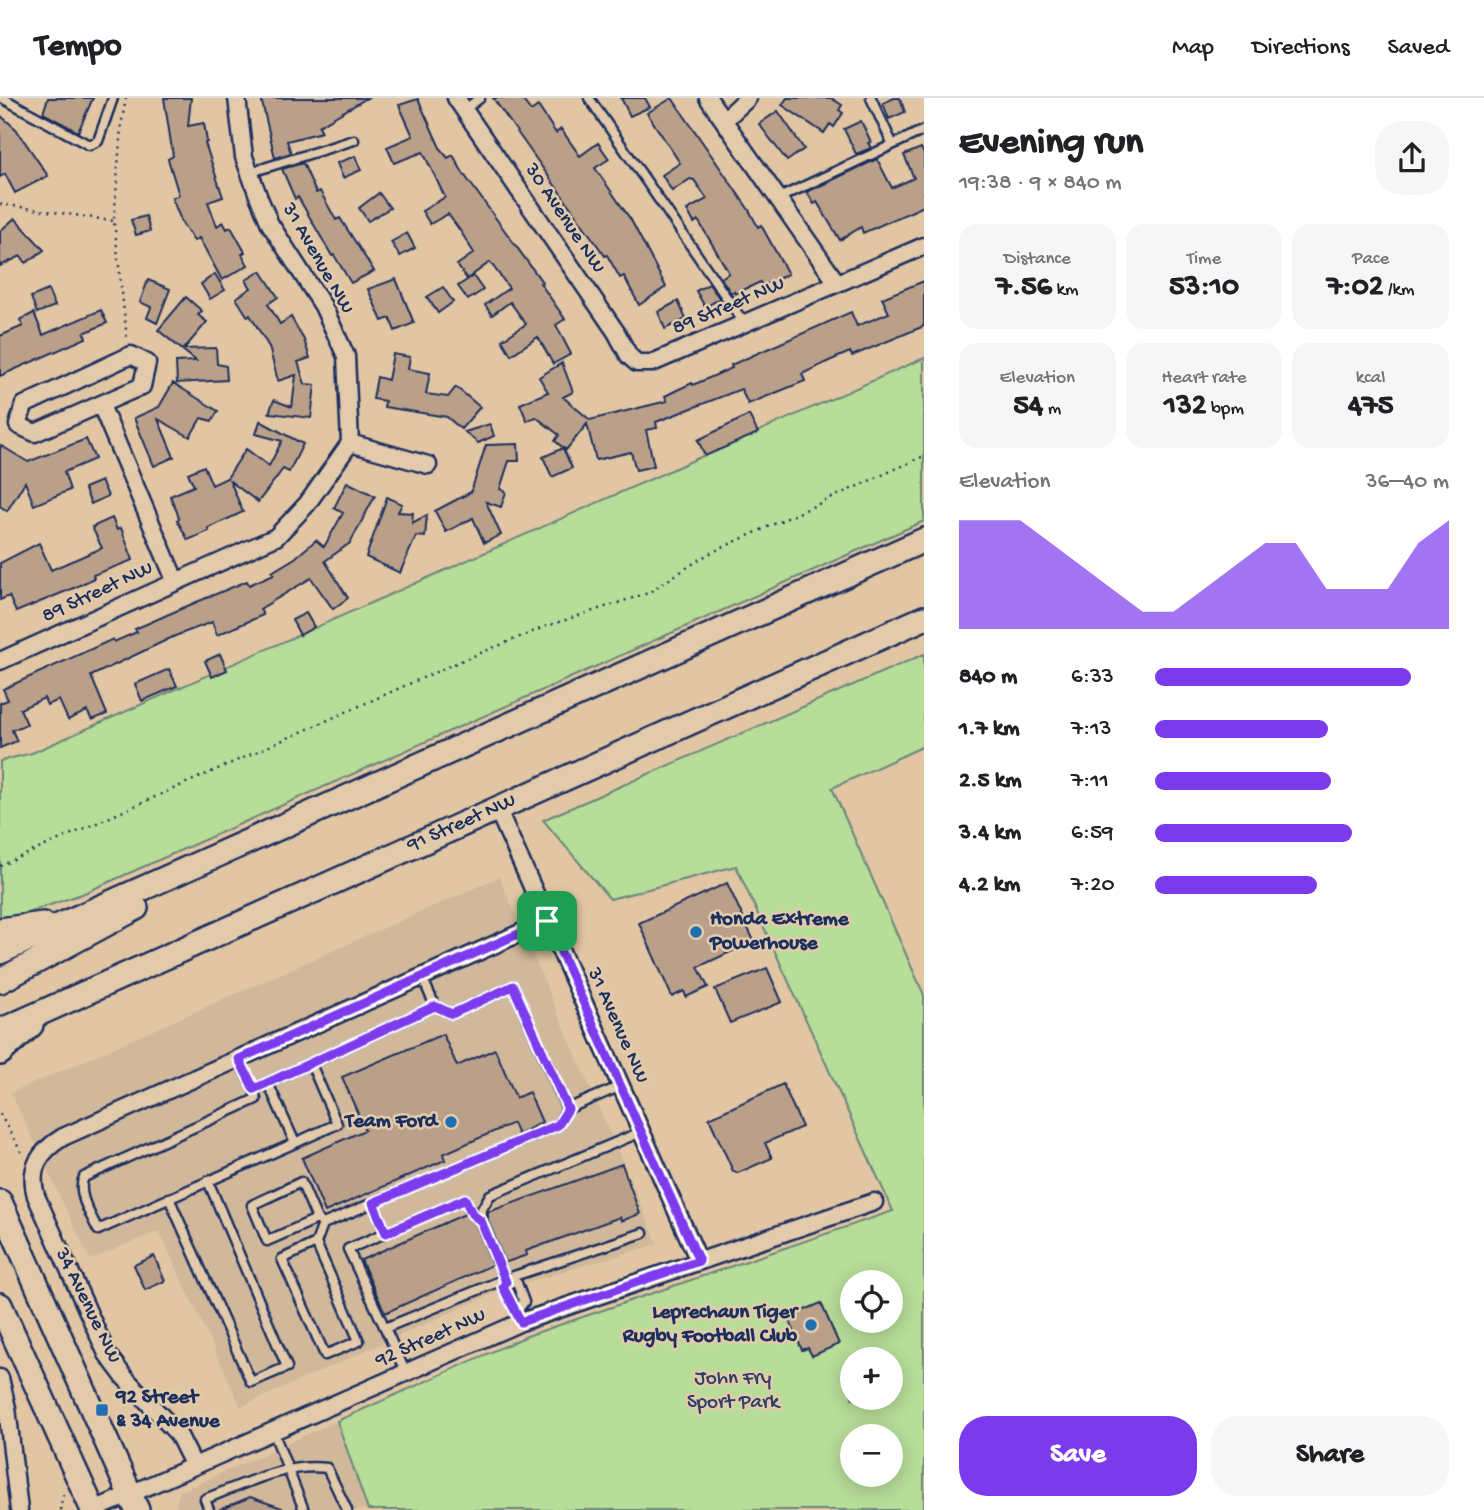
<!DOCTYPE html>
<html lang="en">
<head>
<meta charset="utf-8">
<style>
	body { margin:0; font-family:"Gochi Hand",sans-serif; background:#f6f6f6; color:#202124; height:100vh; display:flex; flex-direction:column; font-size:26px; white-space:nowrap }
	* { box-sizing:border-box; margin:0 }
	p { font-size:23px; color:#757577 }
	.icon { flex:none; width:38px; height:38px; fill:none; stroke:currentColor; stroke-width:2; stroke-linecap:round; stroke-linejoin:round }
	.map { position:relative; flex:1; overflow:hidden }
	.drawer { display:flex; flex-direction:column; background:#fff; width:560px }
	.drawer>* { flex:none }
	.fabs { position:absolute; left:840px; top:1172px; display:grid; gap:14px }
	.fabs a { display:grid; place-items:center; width:63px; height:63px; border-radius:50%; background:#fff; box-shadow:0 4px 18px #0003; font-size:35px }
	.pin { position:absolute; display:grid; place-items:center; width:60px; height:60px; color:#fff; margin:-30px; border-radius:14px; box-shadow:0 4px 10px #0006 }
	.round { display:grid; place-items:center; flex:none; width:74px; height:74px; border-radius:28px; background:#f6f6f6 }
	.overview { display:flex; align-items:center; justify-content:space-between; height:119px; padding:0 35px }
	h1 { font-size:38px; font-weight:800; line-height:52px }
	.figures { display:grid; grid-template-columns:repeat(3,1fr); gap:10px; height:119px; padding:7px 35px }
	.figures div { display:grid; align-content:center; border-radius:18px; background:#f6f6f6; text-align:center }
	.figures b { font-size:30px; font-weight:800 }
	.figures small { font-size:19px; font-weight:400 }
	.figures p { font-size:19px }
	.chart { height:196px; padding:14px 35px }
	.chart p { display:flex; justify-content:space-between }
	.chart svg { width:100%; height:126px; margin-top:7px; fill:#7c3aed; opacity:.7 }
	.cta { display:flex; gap:14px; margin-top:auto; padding:14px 35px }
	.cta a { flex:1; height:80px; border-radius:28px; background:#7c3aed; color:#fff; font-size:28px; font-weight:800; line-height:80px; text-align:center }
	.cta a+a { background:#f6f6f6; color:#202124 }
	ul { padding:0 35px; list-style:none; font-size:23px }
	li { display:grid; grid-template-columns:112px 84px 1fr; align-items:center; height:52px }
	li i { height:18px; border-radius:9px; background:#7c3aed }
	header { display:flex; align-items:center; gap:42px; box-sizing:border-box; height:98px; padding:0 35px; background:#fff; border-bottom:2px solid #e0e0e0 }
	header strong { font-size:33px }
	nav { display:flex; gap:38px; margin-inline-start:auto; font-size:24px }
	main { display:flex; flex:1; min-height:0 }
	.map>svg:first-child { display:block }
</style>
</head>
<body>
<header>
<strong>Tempo</strong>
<nav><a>Map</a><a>Directions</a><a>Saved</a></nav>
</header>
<main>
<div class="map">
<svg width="924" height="1412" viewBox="0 0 924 1412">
	<rect width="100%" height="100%" fill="#e2c6a4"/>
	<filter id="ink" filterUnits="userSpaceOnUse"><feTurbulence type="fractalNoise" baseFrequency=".0143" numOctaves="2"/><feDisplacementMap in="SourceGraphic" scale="14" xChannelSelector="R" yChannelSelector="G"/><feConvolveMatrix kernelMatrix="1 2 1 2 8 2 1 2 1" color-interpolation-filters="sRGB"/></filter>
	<g filter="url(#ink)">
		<path fill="#d2b89b" d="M499,779L658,1146L501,1192L241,1309L159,1133L90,1162L11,995Z
			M337,1323L368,1412H175L179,1394Z"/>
		<path fill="#b7dd98" stroke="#69867b" stroke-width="2" fill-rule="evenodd" d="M924,260V423L82,796L0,824V663L32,655Z
			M924,556V648L832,690L924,897V1412H368L337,1323L527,1238L893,1113L736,768L610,801L543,722ZM852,1185H891V1223H852ZM852,1262H891V1300H852ZM852,1339H891V1377H852Z"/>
		<path fill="#bba089" stroke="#1b2f5e" stroke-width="2" d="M48,0H93L78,34L43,15Z
			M164,0H191L188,28L204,25L207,44L205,45L223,99L208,104L217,128L223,124L227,131L231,129L245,154L242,156L248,167L222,182L199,140L194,143L182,125L172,100L179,97L168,61L173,58Z
			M261,0H367L319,28L322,34L287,43L291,55L275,60Z
			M493,0H521L531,13L538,8L556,35L561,31L580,58L598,45L609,61L595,70L631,122L666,189L639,207L624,178L620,180L607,157L605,158Z
			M621,0H645L650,9L630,18Z
			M672,0L749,112L758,129L761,127L788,176L762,188L760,184L735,196L734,193L731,195L721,180L729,175L698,122L694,125L687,112L707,101L694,82L690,81L672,93L662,77L680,65L647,15Z
			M787,0H831L842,7L839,12L843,15L834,29L830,26L824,35L782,7Z
			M894,0H900L905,14L889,21L883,5Z
			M418,1L441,52L448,60L453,57L463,75L542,184L540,185L565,221L556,227L571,256L553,266L538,239L511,257L502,242L526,226L510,204L492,217L485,207L509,190L490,164L467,181L457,167L474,155L461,134L448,116L430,126L422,113L445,99L423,54L394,65L387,49L413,38L399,7Z
			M778,13L804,51L787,63L759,26Z
			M0,17L16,31L48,78L15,95L5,76L0,79Z
			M861,23L871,44L868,45L871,50L856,56L844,31Z
			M921,50L924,56V108L863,135L861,129L840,142L817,104L814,106L807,94L877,61L892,90L914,80L904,57Z
			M355,58L361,72L343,80L337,65Z
			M303,65L316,95L320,93L336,122L340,120L374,173L351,185L334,157L332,158L298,99L295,101L282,71Z
			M379,95L390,110L368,123L359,110Z
			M146,118L150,133L136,137L131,122Z
			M15,120L44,152L26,165L21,158L0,168V133Z
			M407,135L415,150L400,158L391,144Z
			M261,173L278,199L268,206L280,226L291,219L304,242L310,260L298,264L305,286L315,287L311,320L269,315L274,302L292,309L296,277L278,283L269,249L250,217L248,219L236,200L251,190L246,182Z
			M215,176L225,192L210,201L201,186Z
			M473,178L483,192L468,202L458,188Z
			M396,181L414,225L395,233L390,220L382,223L368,191Z
			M148,182L170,191L157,225L147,220L151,209L140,204Z
			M924,183V228L852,258L850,254L829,263L802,276L805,283L748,306L741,291L656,324L657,330L646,332L654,368L636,372L631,354L596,362L587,326L566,352L555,343L559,337L536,319L527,323L520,306L548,294L539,279L562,265L573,294L563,299L590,322L667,303L665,298L677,292L692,285L693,287L732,270L731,267L851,214L857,228L889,215L882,200Z
			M709,186L720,201L705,209L696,193Z
			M443,189L453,204L438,215L427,199Z
			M48,192L55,208L37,215L31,199Z
			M186,199L202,213L198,217L207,224L184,251L216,250L217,266L226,268L227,282L177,285L176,264L196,263L158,232Z
			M678,203L686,221L665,231L658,214Z
			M101,212L107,225L84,235L86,240L0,278V238L23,228L20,222L34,215L43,237Z
			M393,256L410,259L408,271L430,275L426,296L448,299L456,289L480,309L461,331L447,319L384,309L385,303L373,301L377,279L388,282Z
			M173,285L218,313L212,323L201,320L190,339L158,321L174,359L154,368L134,320L159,309Z
			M749,317L758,335L705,358L698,342Z
			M260,323L303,346L289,374L283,371L258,404L230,383L243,414L208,430L209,433L188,442L177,422L179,421L177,414L170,398L194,388L188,375L204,368L212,387L227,380L246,351L269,368L282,343L256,336Z
			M490,326L494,338L478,345L465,334Z
			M86,341L95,361L64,374L70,392L34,407L25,384L7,413L0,408V347L28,364Z
			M518,346L519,363H509L500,391L506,394L501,409L486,404L501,437L484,445L473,420L446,434L435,413L471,394L486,347Z
			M563,350L572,370L552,379L543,359Z
			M101,383L108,398L91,406L84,390Z
			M347,384L375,398L350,445L325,463L348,500L333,511L311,480L260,511L263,517L247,524L217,537L212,524L175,538L91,578L107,616L92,622L87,613L68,622L59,602L47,607L44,600L20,611L27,626L12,632L17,643L0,650V605L8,602L3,591L113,541L114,544L137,534L135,531L192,506L247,483L249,487L274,476L272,474L295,460L316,442L324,449L343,415L334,410Z
			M387,399L402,406L398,414L413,415L412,425L427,417L425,439L416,438L400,475L366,459Z
			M112,420L117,432L121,430L133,462L93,477L94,480L76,489L16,514L9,498L0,502V465L39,445L51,472L102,450L92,429Z
			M306,515L314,529L300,537L292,522Z
			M220,556L227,572L212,579L205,563Z
			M169,571L177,588L142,603L135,586Z
			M727,785L754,843L698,869L708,889L686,899L684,893L672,899L639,825Z
			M767,870L782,904L730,925L715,891Z
			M443,936L457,968L495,951L516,1000L529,994L542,1024L518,1037L513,1025L443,1056L445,1062L325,1114L302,1060L365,1032L342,979Z
			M783,986L802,1029L765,1045L772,1060L738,1075L733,1073L709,1020Z
			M622,1066L640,1116L621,1123L620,1119L526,1153L527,1157L507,1164L504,1162L488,1122V1114Z
			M465,1116L476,1127L492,1167L385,1215L361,1162Z
			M154,1158L165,1183L145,1192L134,1167Z
			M821,1205L839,1246L812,1258L808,1250L802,1252L788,1219Z
			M250,1399L282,1410V1412H219Z"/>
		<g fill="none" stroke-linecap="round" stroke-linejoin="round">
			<defs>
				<path id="service" d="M2,0L89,47L98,43L113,0
					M589,0L744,225
					M871,0L892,45
					M464,12L480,0
					M248,75L354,42
					M779,100L924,32
					M422,879L435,908L452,916L513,888L567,1011L621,988
					M238,961L254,991L435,908
					M268,985L295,1045L337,1026L311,966
					M254,991L256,1001L84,1079C76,1095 91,1117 98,1132L295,1045
					M169,1100L251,1284L287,1269L208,1083
					M317,1121L267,1143L252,1107L301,1084L317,1121L323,1126
					M386,1135L373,1105L558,1027L567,1011
					M316,1145L282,1161L325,1257L359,1243L316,1145L323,1126L373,1105
					M506,1184L517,1185L524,1204L517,1213
					M521,1224L503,1189L506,1184L481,1123L482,1111L490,1097L641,1034
					M385,1230L505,1181L643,1135
					M406,1275L348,1151L465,1101L472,1116L481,1123
					M273,1333L304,1412
					M209,1412L205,1401C244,1386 284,1365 327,1370L347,1412"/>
				<path id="minor" d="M456,0L616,234L629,258L637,265H652L924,148
					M708,0L837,185
					M724,22L748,0
					M131,257L147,265L142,288L35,335L18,327L24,307Z
					M101,307L175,482
					M350,345L428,367
					M0,563L276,439L307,406L350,345L346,258L323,208L270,126L259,100L244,59L237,0
					M497,710L699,1163
					M0,1280L7,1310L19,1412
					M194,1368L178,1336L125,1280L107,1256L36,1098C28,1070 40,1053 63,1039L547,823
					M94,1412L521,1224L874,1104"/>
				<path id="secondary" d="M0,832L43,826
					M0,854L924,442
					M0,883L136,810
					M0,933L924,520
					M0,955L31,927
					M0,1104L137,1412
					M0,1207L93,1412"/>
			</defs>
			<use href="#service" stroke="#1b2f5e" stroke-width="13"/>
			<use href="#minor" stroke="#1b2f5e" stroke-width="21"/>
			<use href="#secondary" stroke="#1b2f5e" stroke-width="28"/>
			<path stroke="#1b2f5e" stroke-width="2.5" stroke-dasharray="2 5" stroke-linecap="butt" d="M126,0L121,28L114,123L127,241
				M0,106L114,123
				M0,768L456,565L547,528L648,495L708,456L924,358
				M0,1016L24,1059
				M60,1412L64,1393"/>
			<use href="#service" stroke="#e2caab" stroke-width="8"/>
			<use href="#minor" stroke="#e2caab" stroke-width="16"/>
			<use href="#secondary" stroke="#e2caab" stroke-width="23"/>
		</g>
	</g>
	<g fill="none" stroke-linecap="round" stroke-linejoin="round" filter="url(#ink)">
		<defs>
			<path id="route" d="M547,823L699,1163L521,1224L503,1189L506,1184L481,1123L472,1116L465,1101L386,1135L373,1105L558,1027L568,1011L513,888L452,916L435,908L254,991L239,961Z"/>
		</defs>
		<use href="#route" stroke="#fff" stroke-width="14"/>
		<use href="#route" stroke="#7c3aed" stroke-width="9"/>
	</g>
	<g fill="#1f6fb2" stroke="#e2caab" stroke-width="2.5">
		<circle cx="696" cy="834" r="7"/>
		<circle cx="451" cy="1024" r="7"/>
		<circle cx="811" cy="1227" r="7"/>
		<rect x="95" y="1305" width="14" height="14" rx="3.5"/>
	</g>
	<g text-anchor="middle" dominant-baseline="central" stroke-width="5" stroke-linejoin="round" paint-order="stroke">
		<g font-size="21" fill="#1b2f5e" stroke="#e2caab">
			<text transform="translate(564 121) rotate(56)">30 Avenue NW</text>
			<text transform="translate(317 161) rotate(60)">31 Avenue NW</text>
			<text transform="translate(729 209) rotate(-23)">89 Street NW</text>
			<text transform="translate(98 495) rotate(-25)">89 Street NW</text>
			<text transform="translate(462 726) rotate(-24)">91 Street NW</text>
			<text transform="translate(617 928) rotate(66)">31 Avenue NW</text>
			<text transform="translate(87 1208) rotate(64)">34 Avenue NW</text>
			<text transform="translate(431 1241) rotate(-24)">92 Street NW</text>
		</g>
		<g font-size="21" font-weight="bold" fill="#1b2f5e" stroke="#e2caab" text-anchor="start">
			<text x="710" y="822">Honda Extreme<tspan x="710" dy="24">Powerhouse</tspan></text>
			<text x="437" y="1024" text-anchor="end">Team Ford</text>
			<text x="797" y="1215" text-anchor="end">Leprechaun Tiger<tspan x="797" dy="24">Rugby Football Club</tspan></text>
			<text x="116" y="1300">92 Street<tspan x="116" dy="24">&amp; 34 Avenue</tspan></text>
		</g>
		<g font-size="21" fill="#2b4064" stroke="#e2caab">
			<text x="733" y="1281">John Fry<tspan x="733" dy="24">Sport Park</tspan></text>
		</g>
	</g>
</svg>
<div class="fabs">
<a><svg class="icon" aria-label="locate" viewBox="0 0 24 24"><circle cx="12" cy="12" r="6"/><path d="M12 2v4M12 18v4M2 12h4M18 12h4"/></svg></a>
<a>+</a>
<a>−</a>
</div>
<div class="pin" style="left:547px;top:823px;background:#1e9e55"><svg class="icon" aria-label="arrive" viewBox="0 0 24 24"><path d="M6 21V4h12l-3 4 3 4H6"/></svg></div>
</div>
<section class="drawer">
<div class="overview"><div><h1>Evening run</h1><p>19:38 · 9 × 840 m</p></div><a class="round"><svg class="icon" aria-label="share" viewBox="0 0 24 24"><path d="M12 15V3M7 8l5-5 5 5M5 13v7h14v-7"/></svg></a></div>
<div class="figures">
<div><p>Distance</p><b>7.56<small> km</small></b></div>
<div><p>Time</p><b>53:10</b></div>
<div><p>Pace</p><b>7:02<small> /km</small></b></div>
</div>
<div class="figures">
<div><p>Elevation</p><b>54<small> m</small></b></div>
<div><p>Heart rate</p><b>132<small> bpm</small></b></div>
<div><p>kcal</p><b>475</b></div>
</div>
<div class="chart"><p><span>Elevation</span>36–40 m</p>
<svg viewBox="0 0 160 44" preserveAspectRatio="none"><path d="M0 44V6L10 6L20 6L30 14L40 22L50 30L60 38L70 38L80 30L90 22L100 14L110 14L120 30L130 30L140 30L150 14L160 6V44z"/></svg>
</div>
<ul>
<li><b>840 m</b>6:33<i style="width:87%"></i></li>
<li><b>1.7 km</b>7:13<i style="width:59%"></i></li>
<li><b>2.5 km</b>7:11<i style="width:60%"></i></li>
<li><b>3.4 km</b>6:59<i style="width:67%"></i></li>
<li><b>4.2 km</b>7:20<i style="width:55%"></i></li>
</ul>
<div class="cta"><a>Save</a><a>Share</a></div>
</section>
</main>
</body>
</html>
